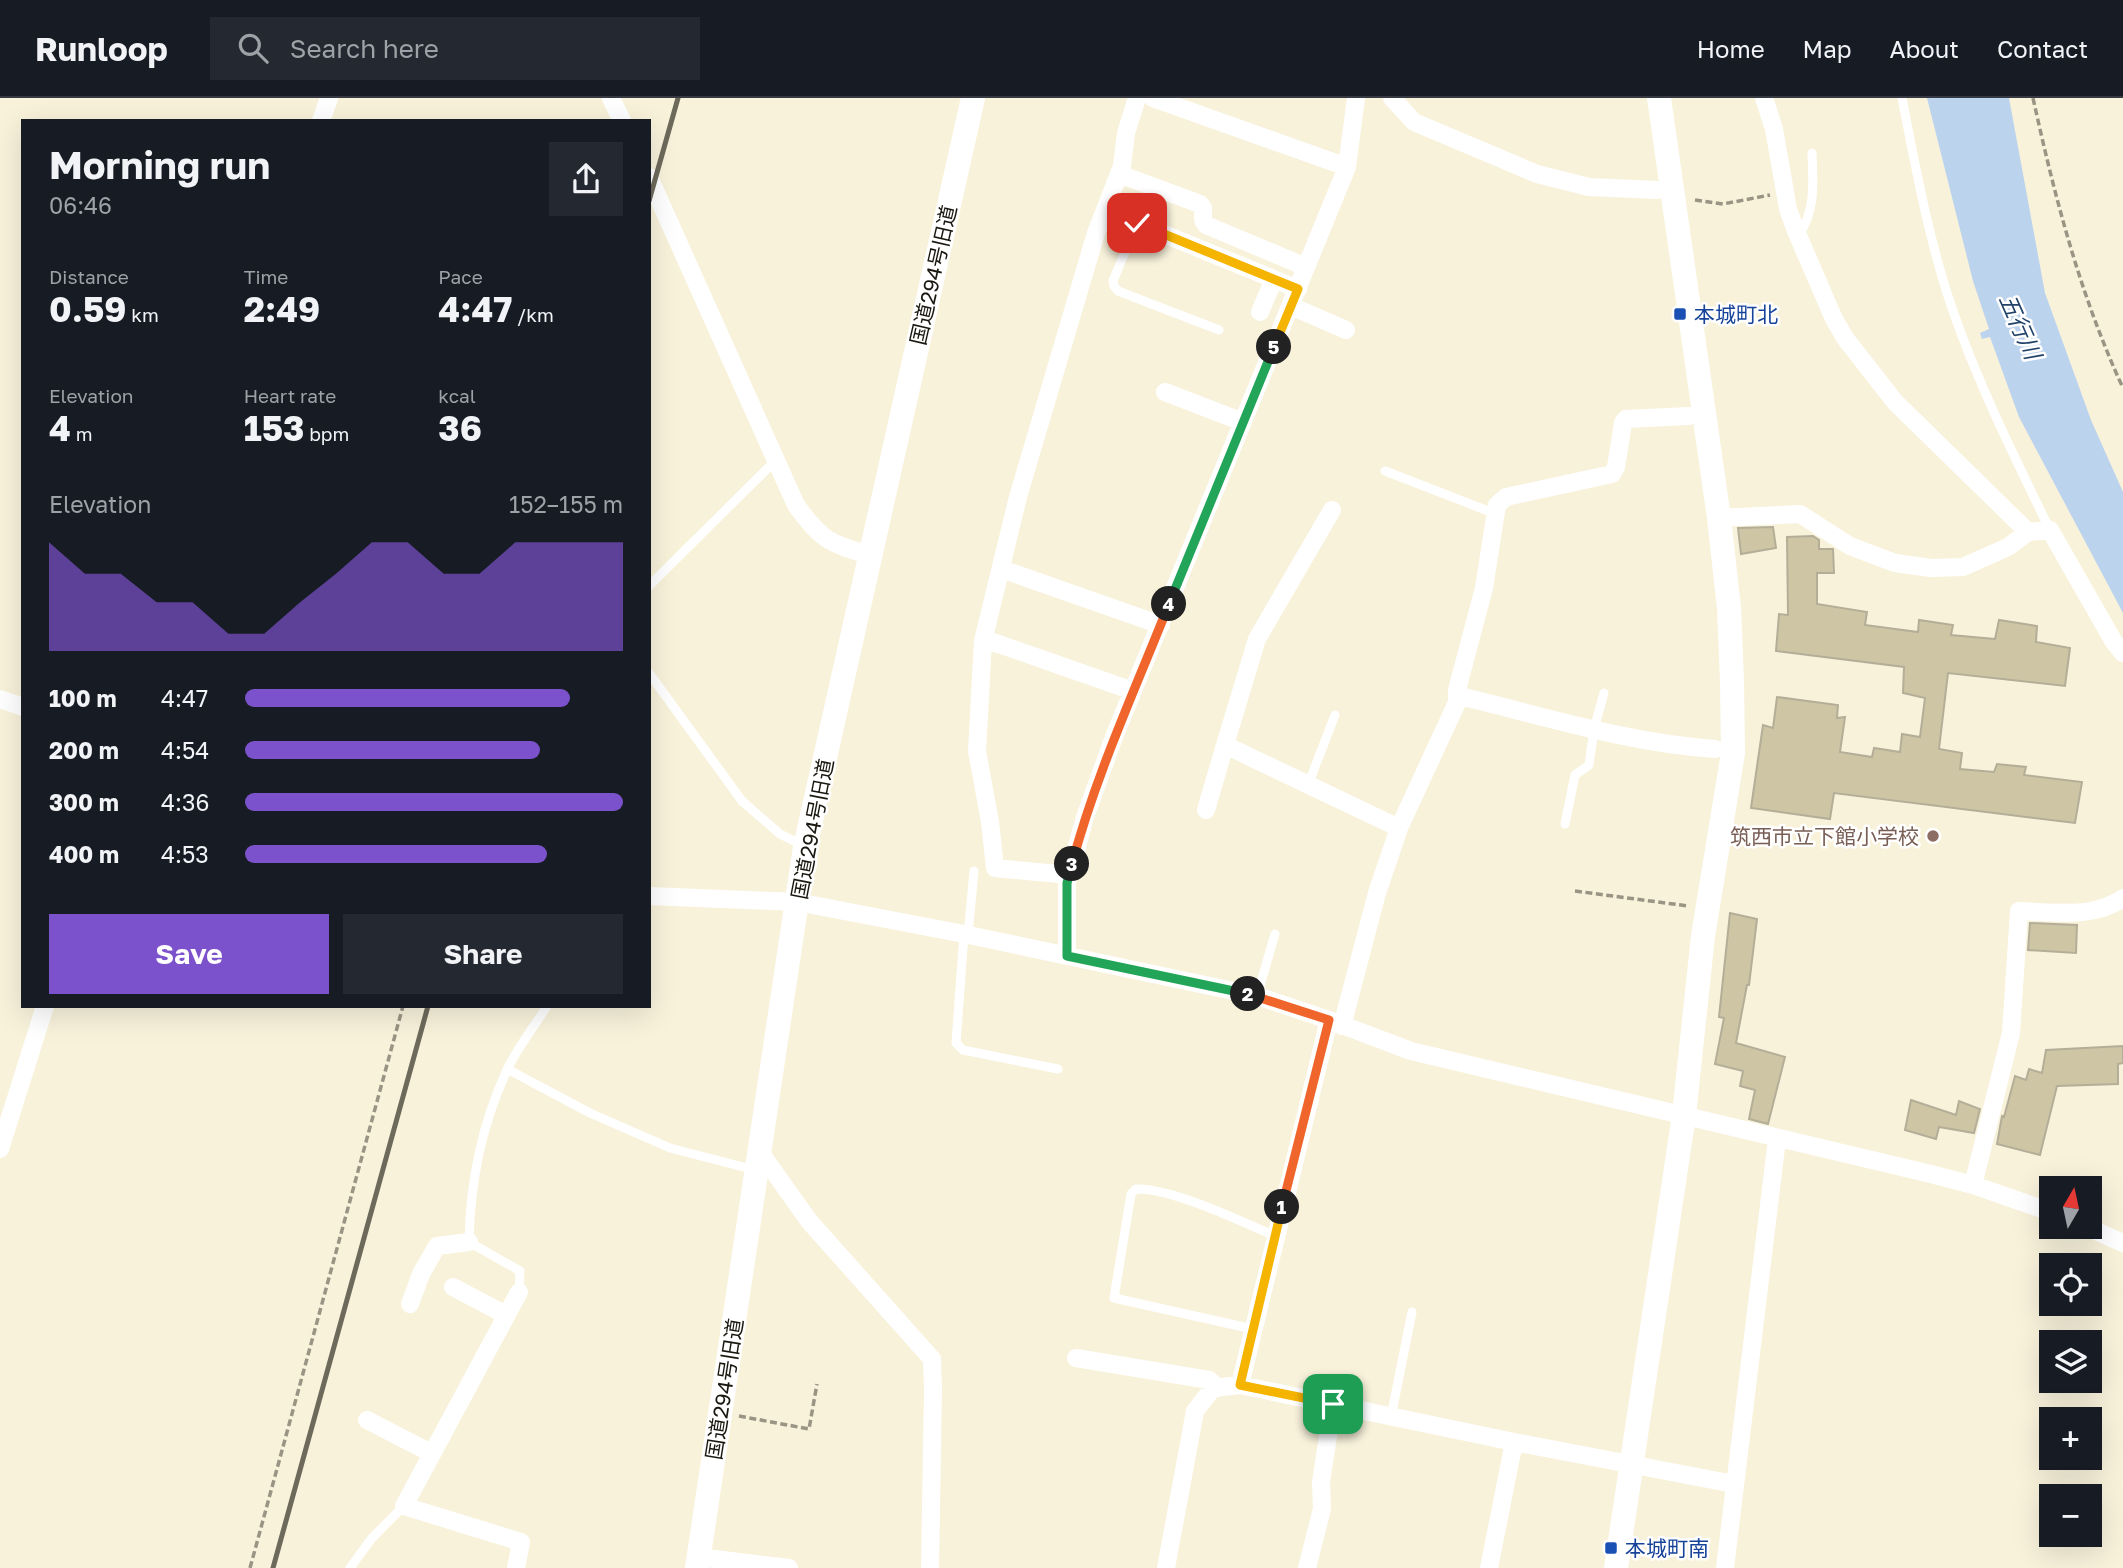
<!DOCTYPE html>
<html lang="en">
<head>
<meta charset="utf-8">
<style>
	body { margin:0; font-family:"Golos Text","Noto Sans JP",sans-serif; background:#242831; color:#f1f3f6; height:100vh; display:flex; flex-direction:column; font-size:26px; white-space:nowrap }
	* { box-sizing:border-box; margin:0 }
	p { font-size:23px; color:#9ea1a6 }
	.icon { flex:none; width:38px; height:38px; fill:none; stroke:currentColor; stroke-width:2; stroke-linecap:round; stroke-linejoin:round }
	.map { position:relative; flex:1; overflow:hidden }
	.side { position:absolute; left:21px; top:21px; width:630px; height:889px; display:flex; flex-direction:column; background:#171b24; border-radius:0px; box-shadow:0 7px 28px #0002 }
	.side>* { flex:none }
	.needle { width:46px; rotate:9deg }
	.fabs { position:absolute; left:2039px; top:1078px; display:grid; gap:14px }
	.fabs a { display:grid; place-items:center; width:63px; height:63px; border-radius:0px; background:#171b24; box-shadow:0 7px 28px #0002; font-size:35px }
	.pin { position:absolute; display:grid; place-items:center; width:60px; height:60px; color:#fff; margin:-30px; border-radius:14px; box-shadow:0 4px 10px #0006 }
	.km { position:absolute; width:35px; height:35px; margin:-18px; border-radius:50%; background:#222; color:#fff; font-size:19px; line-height:35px; text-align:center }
	.round { display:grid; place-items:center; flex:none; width:74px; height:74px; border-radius:0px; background:#242831 }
	.overview { display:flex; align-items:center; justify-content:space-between; height:119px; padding:0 28px }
	h1 { font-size:38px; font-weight:700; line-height:52px }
	.metrics { display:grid; grid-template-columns:repeat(3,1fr); gap:10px; height:119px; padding:7px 28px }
	.metrics div { display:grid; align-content:center }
	.metrics b { font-size:35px; font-weight:700 }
	.metrics small { font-size:19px; font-weight:400 }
	.metrics p { font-size:19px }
	.chart { height:196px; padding:14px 28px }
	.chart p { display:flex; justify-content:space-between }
	.chart svg { width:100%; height:126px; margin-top:7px; fill:#7b52cb; opacity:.7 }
	.primary-button { display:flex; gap:14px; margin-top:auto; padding:14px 28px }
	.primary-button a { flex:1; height:80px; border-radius:0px; background:#7b52cb; color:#fff; font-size:28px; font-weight:700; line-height:80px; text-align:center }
	.primary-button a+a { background:#242831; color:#f1f3f6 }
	ul { padding:0 28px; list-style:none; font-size:23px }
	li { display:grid; grid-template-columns:112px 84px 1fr; align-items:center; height:52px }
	li i { height:18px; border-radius:9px; background:#7b52cb }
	header { display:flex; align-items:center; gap:42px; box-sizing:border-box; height:98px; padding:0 35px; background:#171b24; border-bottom:2px solid #363941 }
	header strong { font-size:33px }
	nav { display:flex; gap:38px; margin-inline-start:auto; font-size:24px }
	.search { width:490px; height:63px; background:#242831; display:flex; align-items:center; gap:18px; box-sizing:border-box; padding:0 24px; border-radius:0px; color:#9ea1a6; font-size:26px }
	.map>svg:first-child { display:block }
</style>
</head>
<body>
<header>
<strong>Runloop</strong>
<div class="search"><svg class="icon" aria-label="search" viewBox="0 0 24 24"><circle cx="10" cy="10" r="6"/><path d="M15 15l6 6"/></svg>Search here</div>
<nav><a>Home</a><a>Map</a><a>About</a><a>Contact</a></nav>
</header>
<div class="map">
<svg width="2123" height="1470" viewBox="0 0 2123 1470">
	<rect width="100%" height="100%" fill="#f8f2db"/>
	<path fill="#bcd3ee" d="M1927,0H2009L2045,195L2091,322L2123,394V515L2019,319L1990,239L1982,241L1980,235L1989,231L1973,183Z"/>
	<path fill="#cec5a4" stroke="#b4ae98" stroke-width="2" d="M1773,429L1776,450L1741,456L1738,430Z
		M1813,438L1819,442V451H1833L1834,475H1817V506L1867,514L1865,527L1918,534L1919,522L1953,527L1951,537L1995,541L1999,522L2037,528L2036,544L2070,550L2065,588L1948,575L1939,651L1962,655L1960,671L1994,674L1997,666L2026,669L2024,677L2082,684L2075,725L1834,695L1830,721L1751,710L1763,627L1773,630L1777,599L1838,607L1837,620L1845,619L1840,654L1872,659L1874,650L1900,654L1902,636L1920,639L1925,600L1903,595L1904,569L1776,553L1779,516L1788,517L1787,439Z
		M1730,815L1757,821L1749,887H1747L1736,945L1785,959L1768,1026L1749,1021L1755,992L1740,988L1743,973L1715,966L1724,920L1719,919Z
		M2030,825L2077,827L2076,855L2028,852Z
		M2123,948V965L2118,966V986L2057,988L2040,1057L1997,1046L2002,1018L2004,1019L2015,978L2026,982L2029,971L2042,975L2046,952Z
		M1911,1002L1956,1017L1959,1003L1980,1011L1974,1035L1939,1029L1936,1041L1905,1032Z"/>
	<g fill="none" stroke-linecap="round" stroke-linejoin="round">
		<path stroke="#999484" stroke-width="3.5" stroke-dasharray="7 3.5" stroke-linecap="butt" d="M2033,0C2055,100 2080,197 2123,290
			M1695,102L1723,106L1770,97
			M1575,793L1688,808
			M739,1318L809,1331L817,1286
			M250,1470L403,908"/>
		<path stroke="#fff" stroke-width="9" d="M1902,0C1916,71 1929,144 1953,213C1979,288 2015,360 2050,432
			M1137,125L1113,183L1114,188L1118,193L1219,232
			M1799,137C1816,111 1813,85 1812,55
			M1385,373L1496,416
			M649,488L775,363
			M649,575L742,703L780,736L804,748
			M1308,687L1335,617
			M1565,726L1575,677L1589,667L1594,631L1604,595
			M964,836L956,945L963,952L1058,971
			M968,837L974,773
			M1257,898L1275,836
			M507,971L590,1015L670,1050L755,1072
			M519,1194L520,1173L469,1144C470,1085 482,1026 507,972C517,950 534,929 547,908
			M1253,1231L1114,1200L1131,1096L1136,1091C1172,1090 1240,1123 1275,1138
			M1391,1319L1412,1214
			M350,1470L372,1440L404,1408"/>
		<path stroke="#fff" stroke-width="18" d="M611,0L622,23
			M1153,0L1347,69
			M1392,0L1414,24L1537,76L1589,89L1657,92
			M1764,0L1774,31L1788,111L1796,133L1834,221L1845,240L1895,304L2028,434
			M321,23L329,0
			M1119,76L1200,106L1203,110V122L1206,127L1306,169
			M649,79L796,407C821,442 830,446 870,457
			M1137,125L1298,191
			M1291,208L1346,232
			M1260,214L1274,181
			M1165,294L1243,324
			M1719,420L1800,416L1850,448L1895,465L1931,470L1963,469L2008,449L2028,434L2050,432L2114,544L2123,555
			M1010,474L1161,527
			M993,544L1133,593
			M0,601L23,609
			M1457,603V592L1484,490L1497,407L1506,399L1612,376L1616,369L1623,325L1626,321L1689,318
			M1225,647L1257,541L1332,412
			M1206,712L1225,647L1399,730
			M1069,777L995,770L990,724L977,653L983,543L1018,399L1096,135L1122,68L1126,35L1137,0
			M649,798L797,804L964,836L1257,898L1329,922L1411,953L1931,1076L1973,1087L2051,1114
			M1067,858V785L1085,719L1114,639L1347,69L1356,0
			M1342,928L1377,795L1399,730L1460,598C1543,618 1628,645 1715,651
			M0,1051L45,908
			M760,1054L809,1123L932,1261L933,1291L930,1470
			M1973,1087L2011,935L2019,813C2054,814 2093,821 2123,800
			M2087,1129L2123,1145
			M453,1189L506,1217
			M410,1206L421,1176L437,1148L469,1144
			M1076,1260L1209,1282L1218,1290
			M1240,1287L1329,922
			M367,1322L431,1355
			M699,1459L789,1470
			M516,1470L521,1444L404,1408L519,1194
			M1166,1470L1195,1313L1213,1290L1240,1287L1514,1344L1734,1386
			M1307,1470L1322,1411L1321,1384L1333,1306
			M1489,1470L1514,1344
			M1725,1470L1777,1041"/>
		<path stroke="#fff" stroke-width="24" d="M697,1470L805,749L973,0
			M1616,1470L1684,1017L1703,838L1733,655L1732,583L1729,510L1719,420L1659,0"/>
		<path stroke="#6d6a5c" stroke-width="5" d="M649,103L678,0
			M273,1470L428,908"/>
	</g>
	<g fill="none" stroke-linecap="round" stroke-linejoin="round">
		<defs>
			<path id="split-1" d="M1282,1109L1240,1287L1333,1306"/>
			<path id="split-2" d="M1248,896L1329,922L1282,1109"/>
			<path id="split-3" d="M1072,766L1067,785V858L1248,896"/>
			<path id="split-4" d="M1072,766C1096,676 1135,592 1169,506"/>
			<path id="split-5" d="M1169,506L1274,249"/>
			<path id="split-6" d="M1137,125L1298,191L1274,249"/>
		</defs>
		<use href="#split-1" stroke="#fff" stroke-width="14"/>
		<use href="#split-2" stroke="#fff" stroke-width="14"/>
		<use href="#split-3" stroke="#fff" stroke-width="14"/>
		<use href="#split-4" stroke="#fff" stroke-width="14"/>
		<use href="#split-5" stroke="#fff" stroke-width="14"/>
		<use href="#split-6" stroke="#fff" stroke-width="14"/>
		<use href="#split-1" stroke="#f5b400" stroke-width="9"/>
		<use href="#split-2" stroke="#f0652b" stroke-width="9"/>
		<use href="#split-3" stroke="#22a559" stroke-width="9"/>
		<use href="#split-4" stroke="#f0652b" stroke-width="9"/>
		<use href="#split-5" stroke="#22a559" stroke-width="9"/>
		<use href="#split-6" stroke="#f5b400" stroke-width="9"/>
	</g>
	<g fill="#1a4fb4" stroke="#fff" stroke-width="2.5">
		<rect x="1673" y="209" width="14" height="14" rx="3.5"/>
		<rect x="1604" y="1443" width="14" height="14" rx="3.5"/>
	</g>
	<circle fill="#8d6e63" stroke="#fff" stroke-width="2.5" cx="1933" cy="738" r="7"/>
	<g text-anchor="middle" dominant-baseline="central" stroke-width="5" stroke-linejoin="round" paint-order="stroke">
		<g font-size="21" fill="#19170f" stroke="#fff">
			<text transform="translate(933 177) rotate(-77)">国道294号旧道</text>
			<text transform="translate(812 731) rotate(-79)">国道294号旧道</text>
			<text transform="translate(724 1291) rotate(-81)">国道294号旧道</text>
		</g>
		<g font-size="21" fill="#164399" stroke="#fff" text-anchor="start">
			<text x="1694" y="216">本城町北</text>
			<text x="1625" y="1450">本城町南</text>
		</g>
		<g font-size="21" fill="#785e54" stroke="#fff" text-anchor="end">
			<text x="1919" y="738">筑西市立下館小学校</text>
		</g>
		<g font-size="23" font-style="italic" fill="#23446a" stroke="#fff">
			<text transform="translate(2021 228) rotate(66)">五行川</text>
		</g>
	</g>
</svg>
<div class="fabs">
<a><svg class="needle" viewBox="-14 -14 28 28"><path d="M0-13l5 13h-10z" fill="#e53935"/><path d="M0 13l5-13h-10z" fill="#9ea1a6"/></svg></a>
<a><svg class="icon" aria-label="locate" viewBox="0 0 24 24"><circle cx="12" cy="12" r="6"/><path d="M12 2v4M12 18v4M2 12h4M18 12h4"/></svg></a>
<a><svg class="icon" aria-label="layers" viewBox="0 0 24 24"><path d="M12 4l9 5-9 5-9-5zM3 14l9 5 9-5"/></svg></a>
<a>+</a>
<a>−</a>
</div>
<div class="pin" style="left:1333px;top:1306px;background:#1e9e55"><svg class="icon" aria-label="arrive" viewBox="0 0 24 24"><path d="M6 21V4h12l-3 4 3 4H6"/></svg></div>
<div class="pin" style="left:1137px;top:125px;background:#d93025"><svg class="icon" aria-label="check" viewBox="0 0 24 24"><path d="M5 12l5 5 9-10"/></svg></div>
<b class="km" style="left:1282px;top:1109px">1</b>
<b class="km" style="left:1248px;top:896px">2</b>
<b class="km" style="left:1072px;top:766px">3</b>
<b class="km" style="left:1169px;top:506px">4</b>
<b class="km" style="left:1274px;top:249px">5</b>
<section class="side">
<div class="overview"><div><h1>Morning run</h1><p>06:46</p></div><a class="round"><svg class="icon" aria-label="share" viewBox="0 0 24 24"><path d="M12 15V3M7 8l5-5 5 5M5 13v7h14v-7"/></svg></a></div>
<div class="metrics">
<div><p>Distance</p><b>0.59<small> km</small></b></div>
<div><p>Time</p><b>2:49</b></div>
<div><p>Pace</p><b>4:47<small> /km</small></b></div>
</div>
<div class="metrics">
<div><p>Elevation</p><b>4<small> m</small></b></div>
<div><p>Heart rate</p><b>153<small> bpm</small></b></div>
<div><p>kcal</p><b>36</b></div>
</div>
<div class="chart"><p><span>Elevation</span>152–155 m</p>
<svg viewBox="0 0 160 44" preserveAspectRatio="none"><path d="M0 44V6L10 17L20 17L30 27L40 27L50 38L60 38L70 27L80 17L90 6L100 6L110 17L120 17L130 6L140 6L150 6L160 6V44z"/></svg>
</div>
<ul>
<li><b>100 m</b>4:47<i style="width:86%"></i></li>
<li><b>200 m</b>4:54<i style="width:78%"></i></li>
<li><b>300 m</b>4:36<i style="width:100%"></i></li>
<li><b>400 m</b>4:53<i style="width:80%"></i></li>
</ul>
<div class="primary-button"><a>Save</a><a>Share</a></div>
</section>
</div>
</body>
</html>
